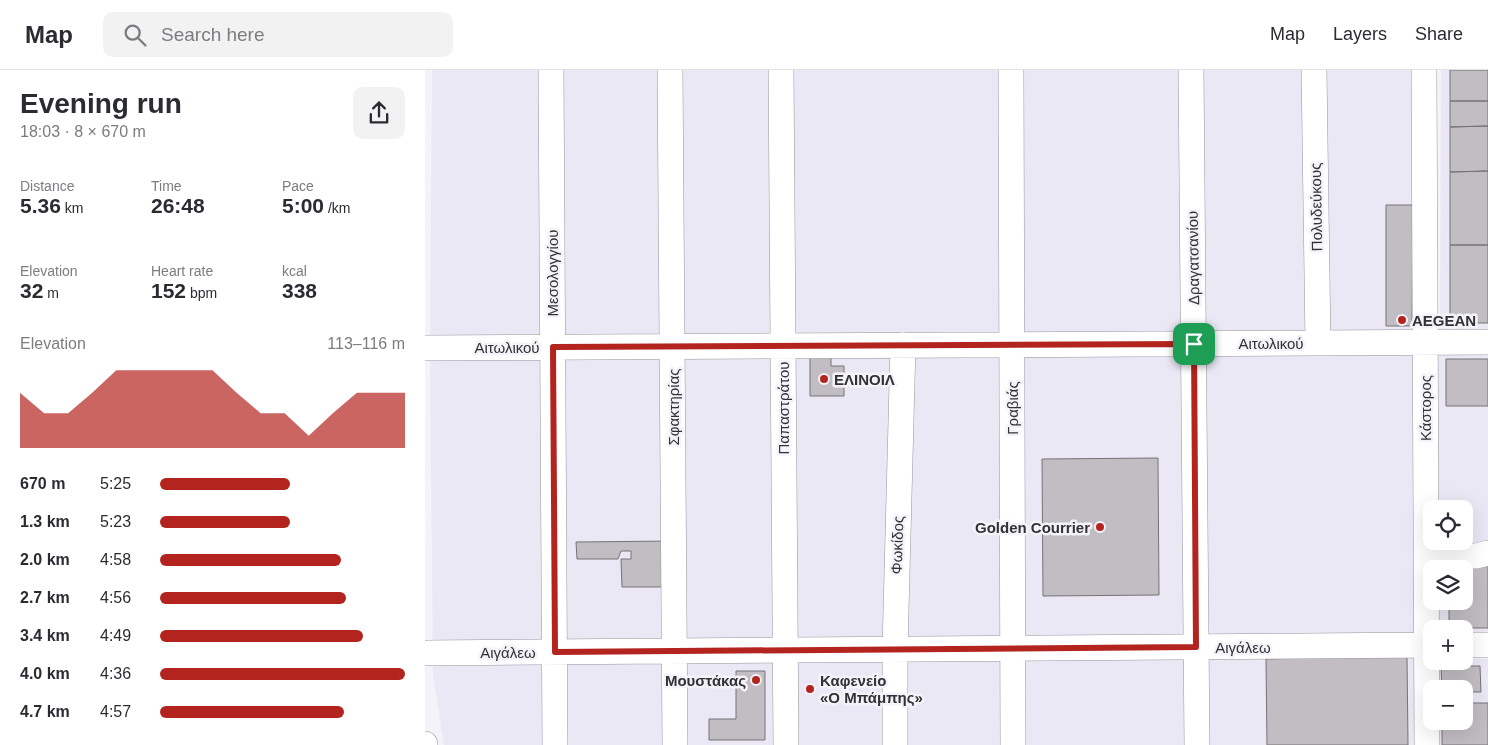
<!DOCTYPE html>
<html lang="en">
<head>
<meta charset="utf-8">
<style>
	body { margin:0; font-family:Helvetica,sans-serif; background:#f2f2f3; color:#2b2b33; height:100vh; display:flex; flex-direction:column; font-size:19px; white-space:nowrap }
	* { box-sizing:border-box; margin:0 }
	p { font-size:16px; color:#7c7c81 }
	.icon { flex:none; width:28px; height:28px; fill:none; stroke:currentColor; stroke-width:2; stroke-linecap:round; stroke-linejoin:round }
	.map { position:relative; flex:1; overflow:hidden }
	.side { display:flex; flex-direction:column; background:#fff; width:425px }
	.side>* { flex:none }
	.fabs { position:absolute; left:998px; top:430px; display:grid; gap:10px }
	.fabs a { display:grid; place-items:center; width:50px; height:50px; border-radius:10px; background:#fff; box-shadow:0 5px 20px #0002; font-size:25px }
	.pin { position:absolute; display:grid; place-items:center; width:42px; height:42px; color:#fff; margin:-21px; border-radius:10px; box-shadow:0 2px 8px #0006 }
	.round { display:grid; place-items:center; flex:none; width:52px; height:52px; border-radius:10px; background:#f2f2f3 }
	.overview { display:flex; align-items:center; justify-content:space-between; height:85px; padding:0 20px }
	h1 { font-size:28px; font-weight:700; line-height:38px }
	.figures { display:grid; grid-template-columns:repeat(3,1fr); gap:8px; height:85px; padding:5px 20px }
	.figures div { display:grid; align-content:center }
	.figures b { font-size:21px; font-weight:700 }
	.figures small { font-size:14px; font-weight:400 }
	.figures p { font-size:14px }
	.chart { height:140px; padding:10px 20px }
	.chart p { display:flex; justify-content:space-between }
	.chart svg { width:100%; height:90px; margin-top:5px; fill:#b4241f; opacity:.7 }
	ul { padding:0 20px; list-style:none; font-size:16px }
	li { display:grid; grid-template-columns:80px 60px 1fr; align-items:center; height:38px }
	li i { height:12px; border-radius:6px; background:#b4241f }
	header { display:flex; align-items:center; gap:30px; box-sizing:border-box; height:70px; padding:0 25px; background:#fff; border-bottom:1px solid #e1e1e2 }
	header strong { font-size:24px }
	nav { display:flex; gap:28px; margin-inline-start:auto; font-size:18px }
	.search { width:350px; height:45px; background:#f2f2f3; display:flex; align-items:center; gap:12px; box-sizing:border-box; padding:0 18px; border-radius:10px; color:#7c7c81; font-size:19px }
	main { display:flex; flex:1; min-height:0 }
	.map>svg:first-child { display:block }
</style>
</head>
<body>
<header>
<strong>Map</strong>
<div class="search"><svg class="icon" aria-label="search" viewBox="0 0 24 24"><circle cx="10" cy="10" r="6"/><path d="M15 15l6 6"/></svg>Search here</div>
<nav><a>Map</a><a>Layers</a><a>Share</a></nav>
</header>
<main>
<section class="side">
<div class="overview"><div><h1>Evening run</h1><p>18:03 · 8 × 670 m</p></div><a class="round"><svg class="icon" aria-label="share" viewBox="0 0 24 24"><path d="M12 15V3M7 8l5-5 5 5M5 13v7h14v-7"/></svg></a></div>
<div class="figures">
<div><p>Distance</p><b>5.36<small> km</small></b></div>
<div><p>Time</p><b>26:48</b></div>
<div><p>Pace</p><b>5:00<small> /km</small></b></div>
</div>
<div class="figures">
<div><p>Elevation</p><b>32<small> m</small></b></div>
<div><p>Heart rate</p><b>152<small> bpm</small></b></div>
<div><p>kcal</p><b>338</b></div>
</div>
<div class="chart"><p><span>Elevation</span>113–116 m</p>
<svg viewBox="0 0 160 44" preserveAspectRatio="none"><path d="M0 44V17L10 27L20 27L30 17L40 6L50 6L60 6L70 6L80 6L90 17L100 27L110 27L120 38L130 27L140 17L150 17L160 17V44z"/></svg>
</div>
<ul>
<li><b>670 m</b>5:25<i style="width:53%"></i></li>
<li><b>1.3 km</b>5:23<i style="width:53%"></i></li>
<li><b>2.0 km</b>4:58<i style="width:74%"></i></li>
<li><b>2.7 km</b>4:56<i style="width:76%"></i></li>
<li><b>3.4 km</b>4:49<i style="width:83%"></i></li>
<li><b>4.0 km</b>4:36<i style="width:100%"></i></li>
<li><b>4.7 km</b>4:57<i style="width:75%"></i></li>
</ul>
</section>
<div class="map">
<svg width="1063" height="675" viewBox="0 0 1063 675">
	<rect width="100%" height="100%" fill="#f4f3f9"/>
	<path fill="#eae8f5" d="M7,0H988L993,675H19L8,605L5,289Z
		M1016,0H1063V260H1015Z
		M1013,282H1063V566H1039V559H1011V531H1039V499H1011L1012,471H1039V439H1012Z
		M1039,589H1063V675H1009V651H1039V619H1010V591H1039Z"/>
	<path fill="#c2bdc2" stroke="#777276" d="M1025,0H1063V31H1025Z
		M1025,31H1063V56L1025,57Z
		M1063,56V101L1025,102V57Z
		M1063,101V175H1025V102Z
		M961,135H988L987,256H961Z
		M1025,175H1063V253H1025Z
		M385,279H406V296H419V326H385Z
		M1021,289H1063V336H1021Z
		M733,388L734,525L618,526L617,389Z
		M247,471V517H197L196,489H206V481H196L193,489H152L151,472Z
		M1063,495V558H1024V531H1039V499H1024Z
		M982,585L983,675H842L841,589Z
		M1016,596H1055L1056,622H1039V619H1017Z
		M311,601H340V670H284V649H311Z
		M1039,633H1063V675H1017V651H1039Z"/>
	<g fill="none" stroke-linecap="round" stroke-linejoin="round">
		<defs>
			<path id="minor" d="M126,0L130,675
				M245,0L250,675
				M356,0L361,675
				M586,0L588,675
				M766,0L772,675
				M889,0L893,273
				M999,0L1002,675
				M0,278L1063,272
				M1001,487L1051,486L1063,483
				M1039,575H1063
				M0,583L1006,575
				M0,674V675
				M470,675V579L478,275"/>
		</defs>
		<use href="#minor" stroke="#96959b" stroke-width="26"/>
		<use href="#minor" stroke="#fff" stroke-width="25"/>
	</g>
	<g fill="none" stroke-linecap="round" stroke-linejoin="round">
		<defs>
			<path id="route" d="M769,274L771,577L130,582L128,277Z"/>
		</defs>
		<use href="#route" stroke="#fff" stroke-width="10"/>
		<use href="#route" stroke="#b4241f" stroke-width="6"/>
	</g>
	<g fill="#b4241f" stroke="#f4f3f9" stroke-width="2">
		<circle cx="977" cy="250" r="5"/>
		<circle cx="399" cy="309" r="5"/>
		<circle cx="675" cy="457" r="5"/>
		<circle cx="331" cy="610" r="5"/>
		<circle cx="385" cy="619" r="5"/>
	</g>
	<g text-anchor="middle" dominant-baseline="central" stroke-width="5" stroke-linejoin="round" paint-order="stroke">
		<g font-size="15" fill="#323234" stroke="#f4f3f9">
			<text transform="translate(891 137) rotate(-91)">Πολυδεύκους</text>
			<text transform="translate(768 188) rotate(-91)">Δραγατσανίου</text>
			<text transform="translate(127 203) rotate(-90)">Μεσολογγίου</text>
			<text x="846" y="273">Αιτωλικού</text>
			<text x="82" y="277">Αιτωλικού</text>
			<text transform="translate(248 337) rotate(-90)">Σφακτηρίας</text>
			<text transform="translate(358 338) rotate(-90)">Παπαστράτου</text>
			<text transform="translate(587 338) rotate(-90)">Γραβιάς</text>
			<text transform="translate(1000 338) rotate(-90)">Κάστορος</text>
			<text transform="translate(472 475) rotate(-88)">Φωκίδος</text>
			<text x="818" y="577">Αιγάλεω</text>
			<text x="83" y="582">Αιγάλεω</text>
		</g>
		<g font-size="15" font-weight="bold" fill="#323234" stroke="#f4f3f9" text-anchor="start">
			<text x="987" y="250">AEGEAN</text>
			<text x="409" y="309">ΕΛΙΝΟΙΛ</text>
			<text x="665" y="457" text-anchor="end">Golden Courrier</text>
			<text x="321" y="610" text-anchor="end">Μουστάκας</text>
			<text x="395" y="610">Καφενείο<tspan x="395" dy="17">«Ο Μπάμπης»</tspan></text>
		</g>
	</g>
</svg>
<div class="fabs">
<a><svg class="icon" aria-label="locate" viewBox="0 0 24 24"><circle cx="12" cy="12" r="6"/><path d="M12 2v4M12 18v4M2 12h4M18 12h4"/></svg></a>
<a><svg class="icon" aria-label="layers" viewBox="0 0 24 24"><path d="M12 4l9 5-9 5-9-5zM3 14l9 5 9-5"/></svg></a>
<a>+</a>
<a>−</a>
</div>
<div class="pin" style="left:769px;top:274px;background:#1e9e55"><svg class="icon" aria-label="arrive" viewBox="0 0 24 24"><path d="M6 21V4h12l-3 4 3 4H6"/></svg></div>
</div>
</main>
</body>
</html>
